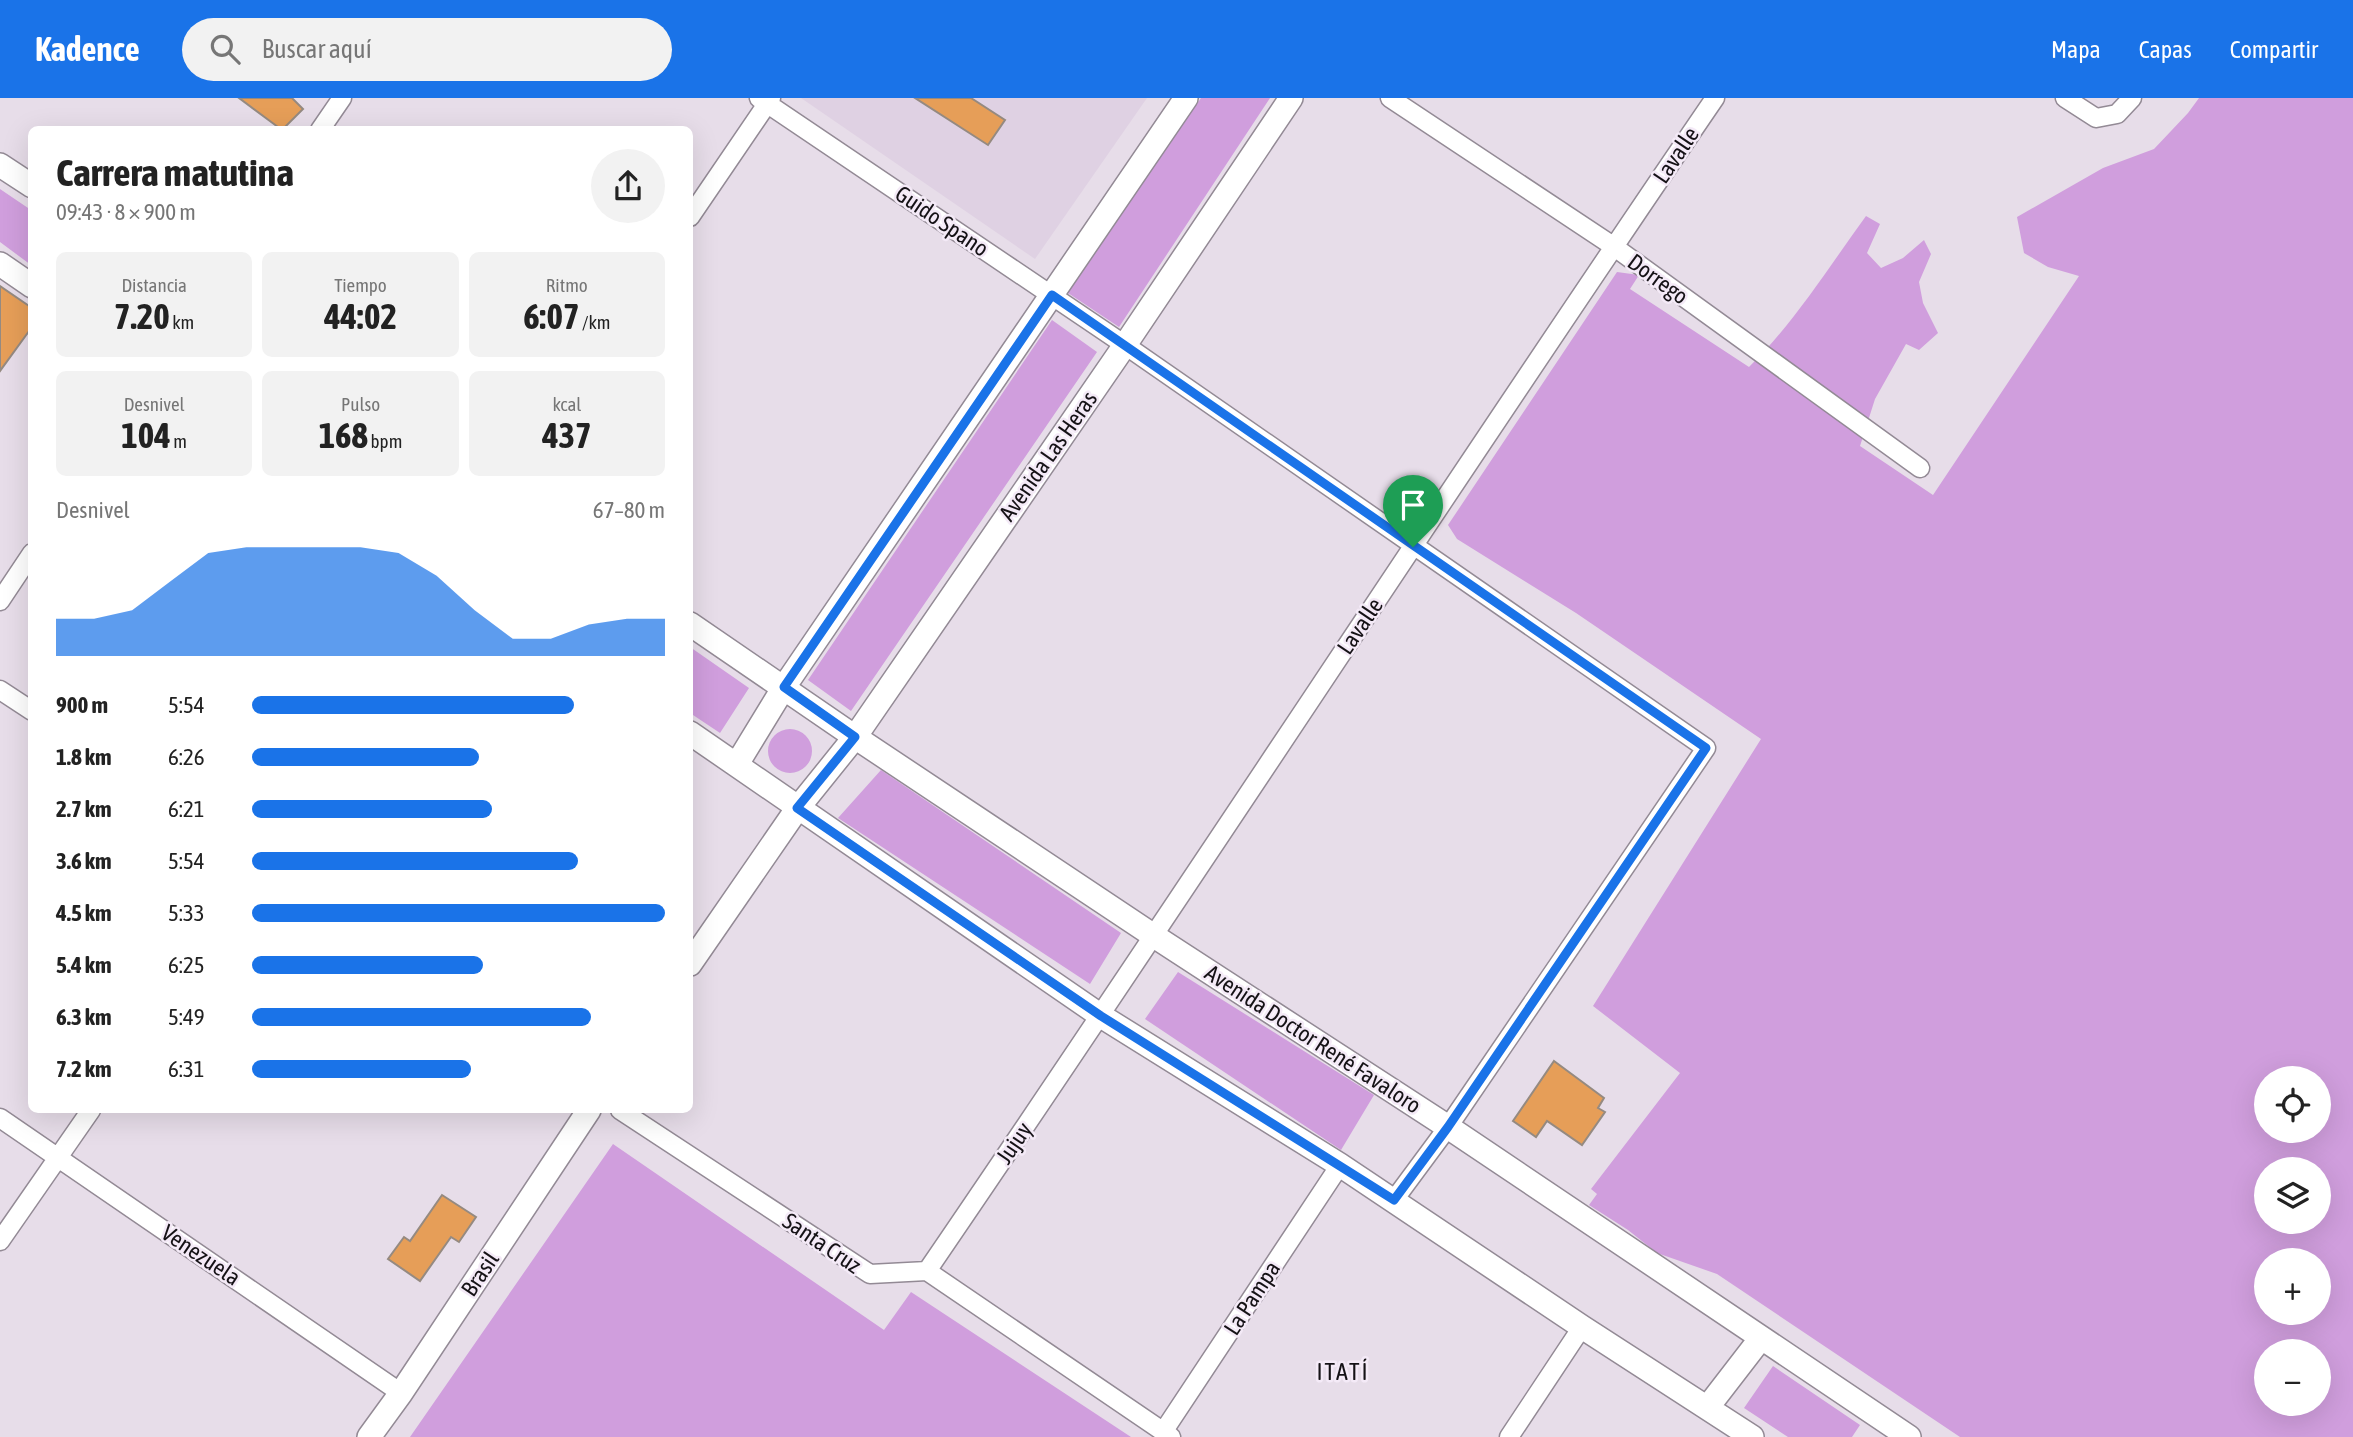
<!DOCTYPE html>
<html lang="es">
<head>
<meta charset="utf-8">
<style>
	body { margin:0; font-family:"Asap Condensed",sans-serif; background:#f2f2f2; color:#222; height:100vh; display:flex; flex-direction:column; font-size:26px; white-space:nowrap }
	* { box-sizing:border-box; margin:0 }
	p { font-size:23px; color:#767676 }
	.icon { flex:none; width:38px; height:38px; fill:none; stroke:currentColor; stroke-width:2; stroke-linecap:round; stroke-linejoin:round }
	.map { position:relative; flex:1; overflow:hidden }
	.details { position:absolute; left:28px; top:28px; width:665px; height:987px; display:flex; flex-direction:column; background:#fff; border-radius:10px; box-shadow:0 7px 28px #0002 }
	.details>* { flex:none }
	.tools { position:absolute; left:2254px; top:968px; display:grid; gap:14px }
	.tools a { display:grid; place-items:center; width:77px; height:77px; border-radius:50%; background:#fff; box-shadow:0 7px 28px #0002; font-size:35px }
	.pin { position:absolute; display:grid; place-items:center; width:60px; height:60px; color:#fff; margin:-72px -30px; border-radius:50% 50% 50% 0; rotate:-45deg; box-shadow:0 0 7px #0007 }
	.pin .icon { rotate:45deg }
	.round { display:grid; place-items:center; flex:none; width:74px; height:74px; border-radius:37px; background:#f2f2f2 }
	.headline { display:flex; align-items:center; justify-content:space-between; height:119px; padding:0 28px }
	h1 { font-size:38px; font-weight:700; line-height:52px }
	.stats { display:grid; grid-template-columns:repeat(3,1fr); gap:10px; height:119px; padding:7px 28px }
	.stats div { display:grid; align-content:center; border-radius:10px; background:#f2f2f2; text-align:center }
	.stats b { font-size:35px; font-weight:700 }
	.stats small { font-size:19px; font-weight:400 }
	.stats p { font-size:19px }
	.chart { height:196px; padding:14px 28px }
	.chart p { display:flex; justify-content:space-between }
	.chart svg { width:100%; height:126px; margin-top:7px; fill:#1a73e8; opacity:.7 }
	ul { padding:0 28px; list-style:none; font-size:23px }
	li { display:grid; grid-template-columns:112px 84px 1fr; align-items:center; height:52px }
	li i { height:18px; border-radius:9px; background:#1a73e8 }
	header { display:flex; align-items:center; gap:42px; box-sizing:border-box; height:98px; padding:0 35px; background:#1a73e8; color:#fff }
	header strong { font-size:33px }
	nav { display:flex; gap:38px; margin-inline-start:auto; font-size:24px }
	.search { width:490px; height:63px; background:#f2f2f2; display:flex; align-items:center; gap:18px; box-sizing:border-box; padding:0 24px; border-radius:38px; color:#767676; font-size:26px }
	.map>svg:first-child { display:block }
</style>
</head>
<body>
<header>
<strong>Kadence</strong>
<div class="search"><svg class="icon" aria-label="search" viewBox="0 0 24 24"><circle cx="10" cy="10" r="6"/><path d="M15 15l6 6"/></svg>Buscar aquí</div>
<nav><a>Mapa</a><a>Capas</a><a>Compartir</a></nav>
</header>
<div class="map">
<svg width="2353" height="1339" viewBox="0 0 2353 1339">
	<rect width="100%" height="100%" fill="#e7dde9"/>
	<path fill="#dfd1e3" d="M801,0H1147L1035,161Z"/>
	<path fill="#d09edd" fill-rule="evenodd" d="M1201,0H1270L1119,229L1068,195Z
		M2199,0H2353V1339H1960L1717,1176L1657,1155L1628,1132L1589,1107L1597,1096L1591,1091L1680,975L1593,908L1761,641L1576,515L1457,441L1448,427L1617,174L1639,177L1630,191L1749,269C1795,224 1828,170 1866,118L1880,126L1867,155L1881,170L1903,160L1924,142L1931,156L1919,184L1923,205L1938,235L1919,252L1906,246L1875,301L1860,348L1933,397L2079,178L2048,169L2024,155L2017,119L2103,70L2154,51L2188,15ZM2266,980H2319V1032H2266ZM2266,1071H2319V1124H2266ZM2266,1162H2319V1214H2266ZM2266,1253H2319V1306H2266Z
		M0,91L31,112V167L0,144Z
		M1052,222L1097,254L851,613L808,582Z
		M690,549L749,590L720,635L690,615Z
		M768 653a22 22 0 1 1 44 0a22 22 0 1 1-44 0Z
		M881,672L1121,835L1090,886L838,720Z
		M1178,874L1374,997L1341,1052L1145,921Z
		M613,1046L884,1232L911,1194L1131,1339H410Z
		M1773,1268L1860,1327L1852,1339H1788L1744,1310Z"/>
	<path fill="#e69e58" stroke="#958a81" stroke-width="2" d="M239,0H292L303,11L282,32Z
		M915,0H971L1005,22L988,47Z
		M0,188L32,210V229L0,273Z
		M1554,963L1604,1000L1598,1010L1605,1014L1582,1047L1547,1023L1536,1039L1513,1023Z
		M442,1097L476,1119L459,1144L451,1139L420,1183L388,1161L404,1139L410,1143Z"/>
	<g fill="none" stroke-linecap="round" stroke-linejoin="round">
		<defs>
			<path id="minor" d="M759,0L1125,247L1706,650L1448,1029L1394,1102
				M1390,0L1613,148L1920,370
				M2065,0L2096,20L2117,16L2132,0
				M320,32L342,0
				M690,119L771,0
				M0,503L32,455
				M0,592L32,613
				M620,1012L870,1176L927,1173L1171,1339
				M0,1020L401,1295
				M0,1143L91,1012
				M927,1173C1193,784 1449,389 1715,0
				M1163,1334L1340,1067
				M1509,1339L1582,1229"/>
			<path id="secondary" d="M0,67L32,88
				M0,166L32,188
				M690,526L855,639L1154,838L1448,1029L1909,1339
				M690,635L1101,918L1340,1067L1582,1229L1752,1339
				M737,666L784,589L1186,0
				M690,866L797,711L855,639L1125,247L1291,0
				M1707,1310L1761,1240
				M369,1339L401,1295L589,1012"/>
		</defs>
		<use href="#minor" stroke="#938a95" stroke-width="21"/>
		<use href="#secondary" stroke="#938a95" stroke-width="26"/>
		<use href="#minor" stroke="#fff" stroke-width="18"/>
		<use href="#secondary" stroke="#fff" stroke-width="23"/>
	</g>
	<g fill="none" stroke-linecap="round" stroke-linejoin="round">
		<defs>
			<path id="route" d="M1052,197L1706,650L1448,1029L1394,1102L1101,918L797,710L855,639L784,589Z"/>
		</defs>
		<use href="#route" stroke="#fff" stroke-width="14"/>
		<use href="#route" stroke="#1a73e8" stroke-width="9"/>
	</g>
	<g text-anchor="middle" dominant-baseline="central" stroke-width="5" stroke-linejoin="round" paint-order="stroke">
		<g font-size="23" fill="#151216" stroke="#f4eaf7">
			<text transform="translate(1676 57) rotate(-56)">Lavalle</text>
			<text transform="translate(942 123) rotate(34)">Guido Spano</text>
			<text transform="translate(1658 181) rotate(36)">Dorrego</text>
			<text transform="translate(1048 358) rotate(-55)">Avenida Las Heras</text>
			<text transform="translate(1360 528) rotate(-56)">Lavalle</text>
			<text transform="translate(1313 941) rotate(33)">Avenida Doctor René Favaloro</text>
			<text transform="translate(1014 1045) rotate(-56)">Jujuy</text>
			<text transform="translate(822 1145) rotate(34)">Santa Cruz</text>
			<text transform="translate(201 1157) rotate(34)">Venezuela</text>
			<text transform="translate(480 1176) rotate(-56)">Brasil</text>
			<text transform="translate(1252 1200) rotate(-57)">La Pampa</text>
		</g>
		<g font-size="24" letter-spacing="2" fill="#151216" stroke="#f4eaf7">
			<text x="1343" y="1273">ITATÍ</text>
		</g>
	</g>
</svg>
<div class="tools">
<a><svg class="icon" aria-label="locate" viewBox="0 0 24 24"><circle cx="12" cy="12" r="6"/><path d="M12 2v4M12 18v4M2 12h4M18 12h4"/></svg></a>
<a><svg class="icon" aria-label="layers" viewBox="0 0 24 24"><path d="M12 4l9 5-9 5-9-5zM3 14l9 5 9-5"/></svg></a>
<a>+</a>
<a>−</a>
</div>
<div class="pin" style="left:1413px;top:449px;background:#1e9e55"><svg class="icon" aria-label="arrive" viewBox="0 0 24 24"><path d="M6 21V4h12l-3 4 3 4H6"/></svg></div>
<section class="details">
<div class="headline"><div><h1>Carrera matutina</h1><p>09:43 · 8 × 900 m</p></div><a class="round"><svg class="icon" aria-label="share" viewBox="0 0 24 24"><path d="M12 15V3M7 8l5-5 5 5M5 13v7h14v-7"/></svg></a></div>
<div class="stats">
<div><p>Distancia</p><b>7.20<small> km</small></b></div>
<div><p>Tiempo</p><b>44:02</b></div>
<div><p>Ritmo</p><b>6:07<small> /km</small></b></div>
</div>
<div class="stats">
<div><p>Desnivel</p><b>104<small> m</small></b></div>
<div><p>Pulso</p><b>168<small> bpm</small></b></div>
<div><p>kcal</p><b>437</b></div>
</div>
<div class="chart"><p><span>Desnivel</span>67–80 m</p>
<svg viewBox="0 0 160 44" preserveAspectRatio="none"><path d="M0 44V31L10 31L20 28L30 18L40 8L50 6L60 6L70 6L80 6L90 8L100 16L110 28L120 38L130 38L140 33L150 31L160 31V44z"/></svg>
</div>
<ul>
<li><b>900 m</b>5:54<i style="width:78%"></i></li>
<li><b>1.8 km</b>6:26<i style="width:55%"></i></li>
<li><b>2.7 km</b>6:21<i style="width:58%"></i></li>
<li><b>3.6 km</b>5:54<i style="width:79%"></i></li>
<li><b>4.5 km</b>5:33<i style="width:100%"></i></li>
<li><b>5.4 km</b>6:25<i style="width:56%"></i></li>
<li><b>6.3 km</b>5:49<i style="width:82%"></i></li>
<li><b>7.2 km</b>6:31<i style="width:53%"></i></li>
</ul>
</section>
</div>
</body>
</html>
